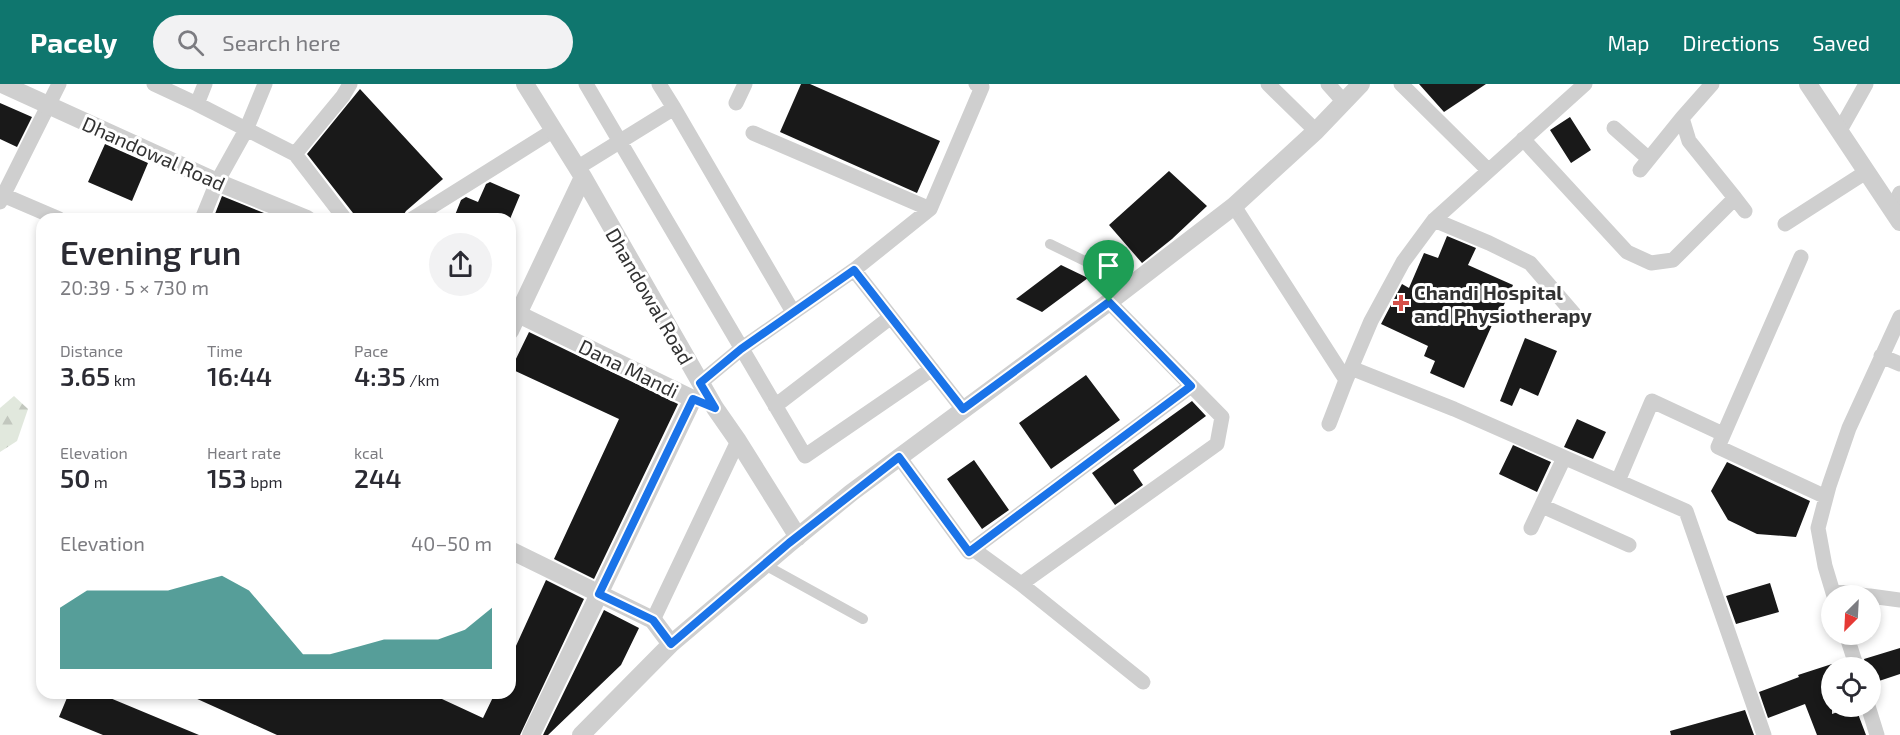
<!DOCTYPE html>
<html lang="en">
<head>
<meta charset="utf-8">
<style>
	body { margin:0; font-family:"Exo 2",sans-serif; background:#f2f2f3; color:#2b2b33; height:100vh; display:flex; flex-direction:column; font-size:22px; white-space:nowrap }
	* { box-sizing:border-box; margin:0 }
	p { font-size:20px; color:#7c7c81 }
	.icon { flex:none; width:33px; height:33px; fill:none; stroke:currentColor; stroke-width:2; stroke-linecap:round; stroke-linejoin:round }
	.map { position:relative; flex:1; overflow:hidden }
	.side { position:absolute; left:36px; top:129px; width:480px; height:486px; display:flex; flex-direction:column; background:#fff; border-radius:18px; box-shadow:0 3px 9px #0003 }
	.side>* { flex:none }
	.needle { width:39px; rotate:204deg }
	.fabs { position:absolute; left:1821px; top:501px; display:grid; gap:12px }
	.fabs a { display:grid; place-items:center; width:60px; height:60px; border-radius:50%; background:#fff; box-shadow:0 3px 9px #0003; font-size:30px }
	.pin { position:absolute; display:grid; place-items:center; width:51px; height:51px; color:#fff; margin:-62px -26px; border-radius:50% 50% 50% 0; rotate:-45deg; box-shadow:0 0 6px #0007 }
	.pin .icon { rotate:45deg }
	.round { display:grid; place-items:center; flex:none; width:63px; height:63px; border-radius:32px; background:#f2f2f3 }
	.summary { display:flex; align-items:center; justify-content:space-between; height:102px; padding:0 24px }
	h1 { font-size:33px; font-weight:600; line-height:45px }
	.figures { display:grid; grid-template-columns:repeat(3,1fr); gap:9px; height:102px; padding:6px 24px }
	.figures div { display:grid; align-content:center }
	.figures b { font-size:26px; font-weight:600 }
	.figures small { font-size:16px; font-weight:400 }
	.figures p { font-size:16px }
	.chart { height:168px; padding:12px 24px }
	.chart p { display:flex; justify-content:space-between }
	.chart svg { width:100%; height:108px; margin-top:6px; fill:#0f766e; opacity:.7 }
	header { display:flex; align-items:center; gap:36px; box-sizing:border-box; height:84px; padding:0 30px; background:#0f766e; color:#fff }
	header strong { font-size:28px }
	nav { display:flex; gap:33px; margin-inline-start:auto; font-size:21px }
	.search { width:420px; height:54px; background:#f2f2f3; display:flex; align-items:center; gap:15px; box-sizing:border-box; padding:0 21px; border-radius:33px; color:#7c7c81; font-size:22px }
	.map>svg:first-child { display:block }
</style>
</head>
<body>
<header>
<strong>Pacely</strong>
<div class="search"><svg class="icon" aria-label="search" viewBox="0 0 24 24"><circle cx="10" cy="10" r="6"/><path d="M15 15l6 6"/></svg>Search here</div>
<nav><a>Map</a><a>Directions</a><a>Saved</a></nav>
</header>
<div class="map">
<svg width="1900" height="651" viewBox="0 0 1900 651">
	<defs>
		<pattern id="forest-firs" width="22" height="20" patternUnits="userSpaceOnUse" patternTransform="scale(1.5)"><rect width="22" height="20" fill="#e1e8dd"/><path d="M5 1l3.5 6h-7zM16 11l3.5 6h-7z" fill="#c2c7be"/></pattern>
	</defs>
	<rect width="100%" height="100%" fill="#fff"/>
	<path fill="url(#forest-firs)" d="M14,312L28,325L17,357L0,368V324Z"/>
	<path fill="#191919" d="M801,0H810L940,57L917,109L780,48Z
		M1419,0H1486L1444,28Z
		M360,5L443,95L406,127L401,135H355L353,129L307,70Z
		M0,19L32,33L17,63L0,55Z
		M1570,33L1591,66L1571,79L1550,46Z
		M105,60L148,79L132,117L88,98Z
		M1169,87L1207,122L1172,155L1142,179L1109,141Z
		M490,98L520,111L510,135H464L455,131L461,116L466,113L478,118L486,100Z
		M222,112L274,133L277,135H213Z
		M1447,152L1476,164L1468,181L1513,201L1498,234L1496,232L1464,304L1430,289L1435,277L1424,272L1428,262L1381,240L1402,200L1409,204L1424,169L1438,174Z
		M1061,181L1088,194L1042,228L1016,215Z
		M529,248L678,320L594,495L554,475L619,335L511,285Z
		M1525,254L1557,267L1538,312L1520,304L1512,322L1500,317Z
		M1086,291L1120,336L1051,385L1019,339Z
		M1192,317L1206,332L1133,386L1143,401L1115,421L1092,389Z
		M1577,335L1606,348L1593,375L1564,363Z
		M1513,361L1551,378L1537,408L1499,390Z
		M974,376L1009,426L982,445L947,395Z
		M1727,378L1810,417L1796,453L1757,450L1728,436L1711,407Z
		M546,496L584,515L520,651H277L184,609H429L483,634L495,609H510V575Z
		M1770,499L1779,528L1736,540L1726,512Z
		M604,526L639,544L621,581L548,651H543Z
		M1900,564V590L1870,600V584H1866L1864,575Z
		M1832,580V630L1855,622L1866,651H1817L1805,620L1768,634L1759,608L1799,593L1798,591Z
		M69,609H98L199,651H103L59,633Z
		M1745,626L1754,651H1671L1670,647Z"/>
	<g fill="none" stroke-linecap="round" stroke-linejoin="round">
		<path stroke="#cfcfcf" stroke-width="10" d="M1050,160L1132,200
			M765,481L863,535"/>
		<path stroke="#cfcfcf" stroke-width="15" d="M154,0L197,20
			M205,0L197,20L295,70L345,135
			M586,0L805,372L932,285
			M1268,0L1316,47
			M1328,0L1344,18
			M1401,0L1488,86
			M736,19L745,0
			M674,24L793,228
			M1614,44L1649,75
			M1839,48L1866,0
			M753,49L930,125
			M1523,55L1627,168L1651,179L1673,176L1735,114L1689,57L1682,34L1712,0
			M295,70L343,12L350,0
			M577,84L674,24L659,0
			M1640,86L1682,34
			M3,111L59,135
			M1735,114L1745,127
			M0,118L59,0
			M1234,122L1346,296L1371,237L1403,178L1434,136L1585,0
			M1892,126L1900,109
			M202,135L217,98L246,46L265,0
			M412,135L554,46
			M1434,136L1489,159L1530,179L1574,230
			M1785,140L1866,88
			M1801,173L1718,363L1826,413
			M854,186L963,325
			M1881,272L1900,280
			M1351,284L1454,325L1618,397L1652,317L1723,350
			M700,299L741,265L854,186L930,125L982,3L976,0
			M775,322L891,233
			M1329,340L1346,296
			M899,373L969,468L1191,302
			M1618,397L1686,427L1764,651
			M1542,422L1629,461
			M1531,444L1564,374
			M973,465L1021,500L1143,598
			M1021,500L1217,360L1222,333L1109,218
			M1833,507L1868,512
			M1834,512L1825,482L1818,444L1829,402L1849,344L1900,233
			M1870,512L1900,516
			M653,536L738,357
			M1846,550L1857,584
			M1868,622L1877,651"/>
		<path stroke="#cfcfcf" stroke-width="18" d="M2,0L217,98L307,135
			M525,0L583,93L715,324L738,357L798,453
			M1808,0L1900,138
			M510,226L518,230L583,93
			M510,247L518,230L693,315L531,651
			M510,466L653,536L671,560
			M581,651L671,560L789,460L851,409L1109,218L1234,122L1316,47L1361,0"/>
	</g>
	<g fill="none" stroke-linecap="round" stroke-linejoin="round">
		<defs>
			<path id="route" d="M854,186L963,325L1109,218L1191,302L969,468L899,373L789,459L671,560L653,536L599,510L693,315L715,324L700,299L741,265Z"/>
		</defs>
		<use href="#route" stroke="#fff" stroke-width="12"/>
		<use href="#route" stroke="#1a73e8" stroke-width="8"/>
	</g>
	<path fill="#d55049" stroke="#fff" stroke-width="2" d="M1398 210h6v6h6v6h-6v6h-6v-6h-6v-6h6z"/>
	<g text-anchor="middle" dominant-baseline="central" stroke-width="6" stroke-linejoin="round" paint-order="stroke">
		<g font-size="20" fill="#323232" stroke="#fff">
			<text transform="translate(154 69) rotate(24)">Dhandowal Road</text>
			<text transform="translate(650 212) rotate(60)">Dhandowal Road</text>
			<text transform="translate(629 284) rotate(26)">Dana Mandi</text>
		</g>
		<g font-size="20" font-weight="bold" fill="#323232" stroke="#fff" text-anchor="start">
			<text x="1414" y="208">Chandi Hospital<tspan x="1414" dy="23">and Physiotherapy</tspan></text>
		</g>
	</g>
</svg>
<div class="fabs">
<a><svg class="needle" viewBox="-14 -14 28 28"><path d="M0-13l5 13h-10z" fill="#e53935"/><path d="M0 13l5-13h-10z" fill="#7c7c81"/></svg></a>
<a><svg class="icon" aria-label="locate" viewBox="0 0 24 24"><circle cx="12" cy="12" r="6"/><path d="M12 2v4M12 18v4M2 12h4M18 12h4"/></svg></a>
</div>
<div class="pin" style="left:1109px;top:218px;background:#1e9e55"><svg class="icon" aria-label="arrive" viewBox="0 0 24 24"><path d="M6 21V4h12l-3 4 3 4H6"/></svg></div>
<section class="side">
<div class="summary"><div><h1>Evening run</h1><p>20:39 · 5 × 730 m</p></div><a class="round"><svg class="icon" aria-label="share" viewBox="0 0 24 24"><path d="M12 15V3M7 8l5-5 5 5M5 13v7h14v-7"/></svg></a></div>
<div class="figures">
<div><p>Distance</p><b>3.65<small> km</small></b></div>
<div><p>Time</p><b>16:44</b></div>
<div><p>Pace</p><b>4:35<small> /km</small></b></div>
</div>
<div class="figures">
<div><p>Elevation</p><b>50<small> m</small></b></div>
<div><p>Heart rate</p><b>153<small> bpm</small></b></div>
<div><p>kcal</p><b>244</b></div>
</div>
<div class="chart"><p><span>Elevation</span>40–50 m</p>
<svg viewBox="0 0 160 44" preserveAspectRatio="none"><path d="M0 44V19L10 12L20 12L30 12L40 12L50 9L60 6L70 12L80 25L90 38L100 38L110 35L120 32L130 32L140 32L150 28L160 19V44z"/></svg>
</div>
</section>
</div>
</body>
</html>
